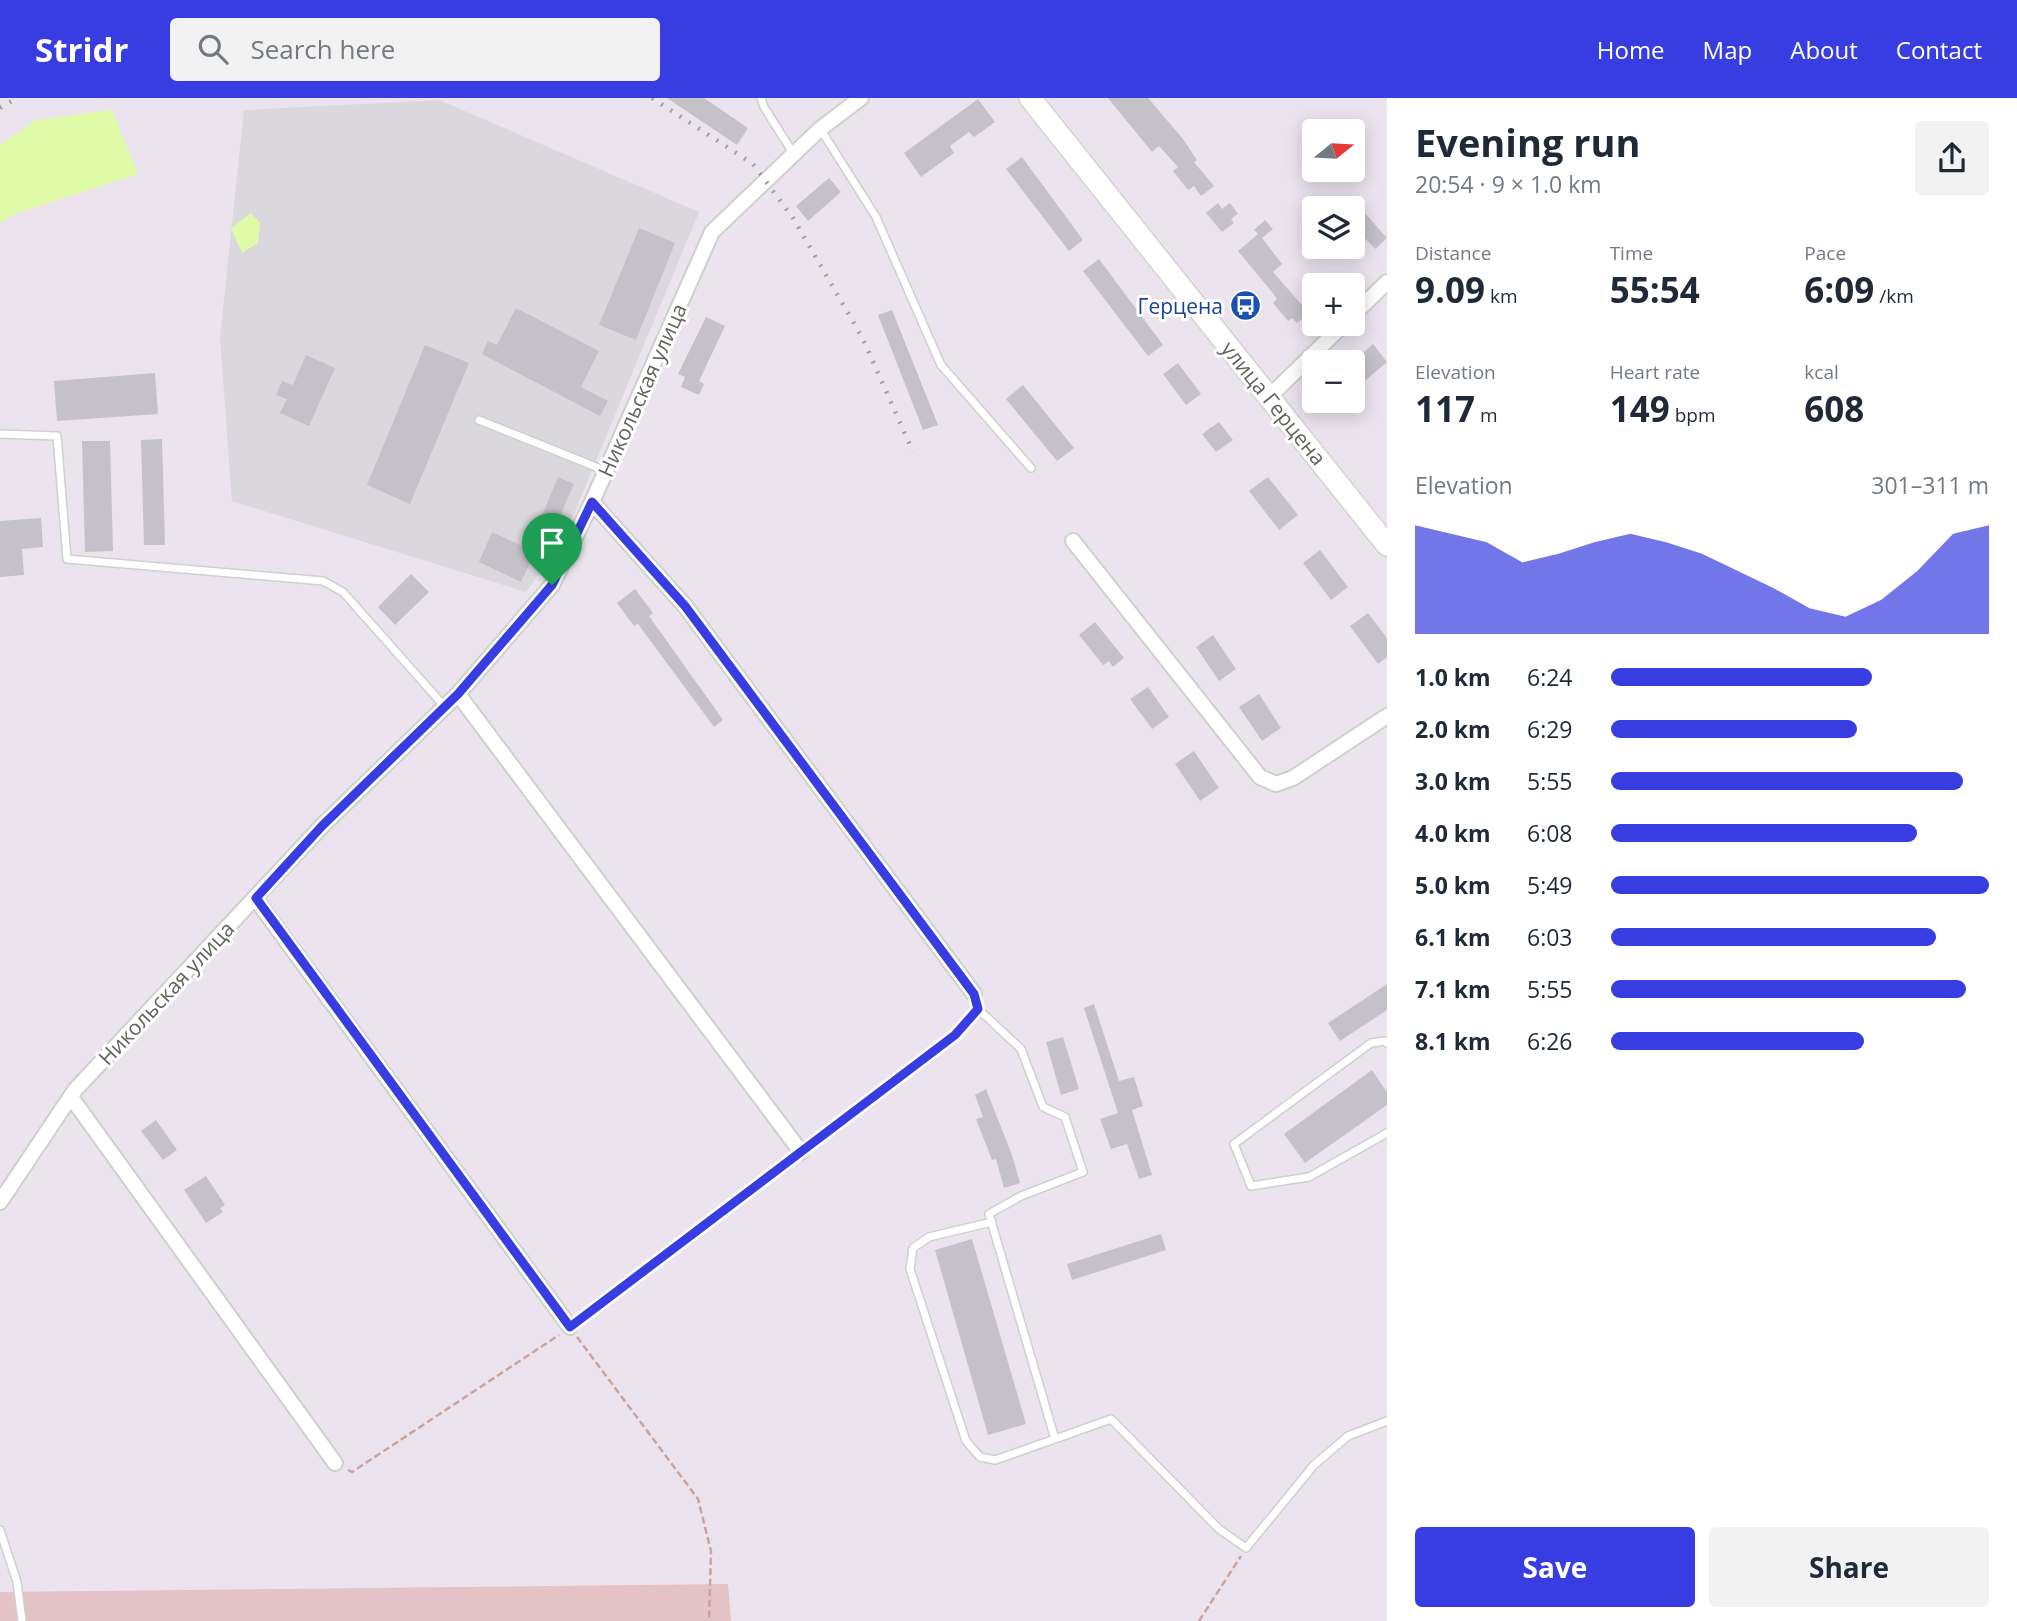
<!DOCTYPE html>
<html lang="en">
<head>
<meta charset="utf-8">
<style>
	body { margin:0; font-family:"Open Sans",sans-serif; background:#f2f2f3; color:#1f2937; height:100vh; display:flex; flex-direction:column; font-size:26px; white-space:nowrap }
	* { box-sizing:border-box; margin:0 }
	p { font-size:23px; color:#747a83 }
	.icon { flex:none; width:38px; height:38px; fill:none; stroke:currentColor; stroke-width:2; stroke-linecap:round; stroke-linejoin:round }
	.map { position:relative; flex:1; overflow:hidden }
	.panel { display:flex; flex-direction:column; background:#fff; width:630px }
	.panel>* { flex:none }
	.needle { width:46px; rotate:72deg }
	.buttons { position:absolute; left:1302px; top:21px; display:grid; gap:14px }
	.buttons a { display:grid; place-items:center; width:63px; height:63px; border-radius:7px; background:#fff; box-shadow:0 4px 18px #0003; font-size:35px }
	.pin { position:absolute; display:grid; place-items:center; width:60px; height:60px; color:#fff; margin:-72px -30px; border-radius:50% 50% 50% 0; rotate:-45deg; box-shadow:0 0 7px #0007 }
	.pin .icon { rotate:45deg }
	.round { display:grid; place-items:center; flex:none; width:74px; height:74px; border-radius:7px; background:#f2f2f3 }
	.summary { display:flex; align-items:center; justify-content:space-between; height:119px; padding:0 28px }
	h1 { font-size:38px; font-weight:700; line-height:52px }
	.figures { display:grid; grid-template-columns:repeat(3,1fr); gap:10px; height:119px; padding:7px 28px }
	.figures div { display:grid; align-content:center }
	.figures b { font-size:35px; font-weight:700 }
	.figures small { font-size:19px; font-weight:400 }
	.figures p { font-size:19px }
	.chart { height:196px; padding:14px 28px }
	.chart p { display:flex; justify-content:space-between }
	.chart svg { width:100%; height:126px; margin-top:7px; fill:#383de1; opacity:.7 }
	.cta { display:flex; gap:14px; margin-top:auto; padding:14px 28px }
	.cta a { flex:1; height:80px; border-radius:7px; background:#383de1; color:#fff; font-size:28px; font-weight:700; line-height:80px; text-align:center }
	.cta a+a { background:#f2f2f3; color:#1f2937 }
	ul { padding:0 28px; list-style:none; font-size:23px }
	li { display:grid; grid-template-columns:112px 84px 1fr; align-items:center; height:52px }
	li i { height:18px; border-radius:9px; background:#383de1 }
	header { display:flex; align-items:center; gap:42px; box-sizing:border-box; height:98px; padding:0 35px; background:#383de1; color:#fff }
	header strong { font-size:33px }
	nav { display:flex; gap:38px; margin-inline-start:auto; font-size:24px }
	.search { width:490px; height:63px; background:#f2f2f3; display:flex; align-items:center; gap:18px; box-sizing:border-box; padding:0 24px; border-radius:7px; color:#747a83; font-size:26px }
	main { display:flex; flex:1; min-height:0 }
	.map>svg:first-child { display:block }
</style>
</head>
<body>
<header>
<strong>Stridr</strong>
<div class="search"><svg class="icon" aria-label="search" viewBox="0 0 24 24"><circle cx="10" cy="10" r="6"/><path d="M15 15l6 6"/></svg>Search here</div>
<nav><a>Home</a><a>Map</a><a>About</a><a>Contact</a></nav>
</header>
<main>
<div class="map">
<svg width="1387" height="1523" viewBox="0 0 1387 1523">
	<rect width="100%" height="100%" fill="#ebe4ee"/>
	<path fill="#dad7dd" d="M439,2L699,114L564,440L526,494L232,403L220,240L244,12Z"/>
	<path fill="#e4c2c6" d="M728,1486L731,1523H0V1494Z"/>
	<path fill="#e0fba8" d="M112,12L138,76L18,115L0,125V47L36,22Z
		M251,115L260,125L258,145L242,155L231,130Z"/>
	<path fill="#c5c1c9" d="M667,0H704L748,30L737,47Z
		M1108,0H1148L1183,41L1197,62L1194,64L1214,88L1201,98L1194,88L1188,92L1173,73L1178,69L1159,48L1152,54Z
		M978,1L995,24L974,39L969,34L950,48L954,55L921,79L904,55Z
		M1022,59L1083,142L1069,153L1006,71Z
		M829,80L841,94L808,123L796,108Z
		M1218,105L1222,111L1230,105L1238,116L1231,121L1234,125L1222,134L1206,115Z
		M1363,113L1387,140L1375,151L1353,127V123Z
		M1265,122L1273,131L1262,140L1282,166L1273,174L1309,215L1297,225L1292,220L1288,223L1273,205L1277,201L1272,194L1238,153L1258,136L1254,132Z
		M639,130L675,145L636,242L599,227Z
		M1099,161L1163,247L1148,258L1083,173Z
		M516,210L599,253L581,289L608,303L600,318L482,256L488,243L497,247Z
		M892,212L938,327L923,332L878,217Z
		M706,219L725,228L699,283L704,286L699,297L681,289L685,279L678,276Z
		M1373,246L1387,264L1353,293V264Z
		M425,247L469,265L410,406L367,387Z
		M306,257L335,270L309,328L280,315L287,301L276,297L282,283L293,287Z
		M1178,265L1201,296L1186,307L1163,276Z
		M155,275L158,316L57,323L54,283Z
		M1023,287L1074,350L1057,363L1006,301Z
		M1219,324L1233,342L1216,354L1202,336Z
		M162,341L165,447H144L141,342Z
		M82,343H110L113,453L85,454Z
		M558,379L574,386L556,427L541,420Z
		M1268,379L1298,417L1279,432L1249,393Z
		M41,420L43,449L22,451L24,477L0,479V423Z
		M492,434L535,454L521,484L479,464Z
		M1320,452L1348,489L1331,502L1303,465Z
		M411,476L429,494L395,527L378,509Z
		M635,491L653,515L649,518L723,622L714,629L638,526L634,528L617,505Z
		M1368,515L1387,540V559L1378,566L1350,528Z
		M1095,524L1124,560L1113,569L1109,563L1103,567L1079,537Z
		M1213,537L1236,571L1219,583L1196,549Z
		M1148,589L1169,619L1152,631L1130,601Z
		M1259,596L1281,630L1262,643L1239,609Z
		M1194,653L1219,690L1200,703L1175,666Z
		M1387,886V912L1340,943L1328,925Z
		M1094,906L1119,983L1134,979L1143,1008L1132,1012L1152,1077L1139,1081L1127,1046L1111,1051L1100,1021L1118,1015L1084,910Z
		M1063,939L1079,991L1061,997L1046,944Z
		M1372,972L1387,994V1007L1305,1065L1284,1036Z
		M986,991L1012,1057L1020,1085L1004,1090L996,1061L992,1062L976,1021L983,1019L975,997Z
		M156,1022L177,1052L163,1062L141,1033Z
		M206,1078L225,1107L220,1110L223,1114L206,1125L184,1092Z
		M1161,1136L1166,1152L1072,1182L1067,1166Z
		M972,1141L1026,1326L988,1337L935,1152Z"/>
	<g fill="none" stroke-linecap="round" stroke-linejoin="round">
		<defs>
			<path id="service" d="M761,0L764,9L793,55
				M821,32L876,119L941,267L1031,370
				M479,322L606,373
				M0,336L57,338L67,461L323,483L343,494L445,609
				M975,896L978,911L1021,951L1043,1009L1065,1019L1083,1074L1021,1098L989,1116L1055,1341L1111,1321L1219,1431L1246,1450L1314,1367L1348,1338L1387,1323
				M1387,945L1385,943L1371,945L1234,1046L1251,1088L1309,1079L1387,1035
				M992,1124L929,1139L913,1150L910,1171L966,1343L980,1359L995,1362L1055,1341
				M0,1432L17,1484L22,1523"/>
			<path id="minor" d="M1353,217L1387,184
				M1269,299L1344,226
				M592,404L685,508L974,896
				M1073,443L1260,679L1276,686L1293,680L1387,618
				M458,596L801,1054
				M255,800L570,1229
				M71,999L335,1365
				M0,1104L75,992L322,728L458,596L552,487L592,404L712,134L820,31L861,0"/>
			<path id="secondary" d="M1030,0L1387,447"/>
		</defs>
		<use href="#service" stroke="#cdd1cb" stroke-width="10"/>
		<use href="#minor" stroke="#cdd1cb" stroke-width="18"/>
		<use href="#secondary" stroke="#d1d5cd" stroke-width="24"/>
		<path stroke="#c8a49d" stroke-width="2.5" stroke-dasharray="7 3.5" stroke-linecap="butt" d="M813,1045L955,937L972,919
			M581,1221L791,1062
			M577,1239L698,1401L711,1453L709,1523
			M348,1372L352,1374L559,1237
			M1199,1523L1241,1458"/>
		<use href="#service" stroke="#fff" stroke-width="7"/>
		<use href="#minor" stroke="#fff" stroke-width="14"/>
		<use href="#secondary" stroke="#fff" stroke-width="21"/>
		<path stroke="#a0a19e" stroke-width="4.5" stroke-dasharray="2 9" stroke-linecap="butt" d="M652,0L753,66L793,120L863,241L913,354
			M0,10L17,0"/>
	</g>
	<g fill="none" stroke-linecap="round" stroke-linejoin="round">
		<defs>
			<path id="route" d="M592,404L685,508L974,896L978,911L955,937L570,1229L256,800L322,728L458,596L552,487Z"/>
		</defs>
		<use href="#route" stroke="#fff" stroke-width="14"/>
		<use href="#route" stroke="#383de1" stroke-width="9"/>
	</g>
	<defs>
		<symbol id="bus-disc" viewBox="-11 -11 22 22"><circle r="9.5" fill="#1a4fb4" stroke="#fff"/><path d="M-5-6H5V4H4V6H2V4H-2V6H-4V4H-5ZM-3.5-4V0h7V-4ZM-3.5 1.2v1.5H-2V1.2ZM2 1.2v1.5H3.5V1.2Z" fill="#fff"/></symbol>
	</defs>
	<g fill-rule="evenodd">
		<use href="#bus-disc" x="1228" y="190" width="35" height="35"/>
	</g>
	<g text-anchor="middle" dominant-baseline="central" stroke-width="6" stroke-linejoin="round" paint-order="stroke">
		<g font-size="21" fill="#164399" stroke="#fff" text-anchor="end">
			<text x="1223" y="208">Герцена</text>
		</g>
		<g font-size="21" fill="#61645c" stroke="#fff">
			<text transform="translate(642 292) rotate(-66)">Никольская улица</text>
			<text transform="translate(1274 305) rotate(51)">улица Герцена</text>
			<text transform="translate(166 895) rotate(-47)">Никольская улица</text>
		</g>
	</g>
</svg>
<div class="buttons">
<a><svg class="needle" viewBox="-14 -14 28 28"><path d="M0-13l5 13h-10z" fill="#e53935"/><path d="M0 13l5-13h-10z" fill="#747a83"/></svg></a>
<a><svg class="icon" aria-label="layers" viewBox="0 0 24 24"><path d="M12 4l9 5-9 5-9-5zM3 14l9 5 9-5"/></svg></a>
<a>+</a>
<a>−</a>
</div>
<div class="pin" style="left:552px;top:487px;background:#1e9e55"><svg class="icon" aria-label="arrive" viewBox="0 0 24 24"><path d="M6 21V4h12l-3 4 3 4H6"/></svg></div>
</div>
<section class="panel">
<div class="summary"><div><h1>Evening run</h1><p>20:54 · 9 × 1.0 km</p></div><a class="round"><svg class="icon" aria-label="share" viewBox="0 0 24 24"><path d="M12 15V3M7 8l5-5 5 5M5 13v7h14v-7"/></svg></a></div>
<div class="figures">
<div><p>Distance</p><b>9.09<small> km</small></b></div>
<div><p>Time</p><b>55:54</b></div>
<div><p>Pace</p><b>6:09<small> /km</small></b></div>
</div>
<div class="figures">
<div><p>Elevation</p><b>117<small> m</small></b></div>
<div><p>Heart rate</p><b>149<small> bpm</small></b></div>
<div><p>kcal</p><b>608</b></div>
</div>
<div class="chart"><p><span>Elevation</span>301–311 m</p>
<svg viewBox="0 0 160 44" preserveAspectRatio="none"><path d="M0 44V6L10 9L20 12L30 19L40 16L50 12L60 9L70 12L80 16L90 22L100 28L110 35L120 38L130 32L140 22L150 9L160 6V44z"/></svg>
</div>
<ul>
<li><b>1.0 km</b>6:24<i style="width:69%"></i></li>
<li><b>2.0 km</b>6:29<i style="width:65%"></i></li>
<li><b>3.0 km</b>5:55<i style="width:93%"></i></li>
<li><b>4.0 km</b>6:08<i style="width:81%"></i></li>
<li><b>5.0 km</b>5:49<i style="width:100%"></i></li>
<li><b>6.1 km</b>6:03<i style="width:86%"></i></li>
<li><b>7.1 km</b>5:55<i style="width:94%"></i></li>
<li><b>8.1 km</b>6:26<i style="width:67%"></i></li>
</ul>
<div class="cta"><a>Save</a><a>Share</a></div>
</section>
</main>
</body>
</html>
